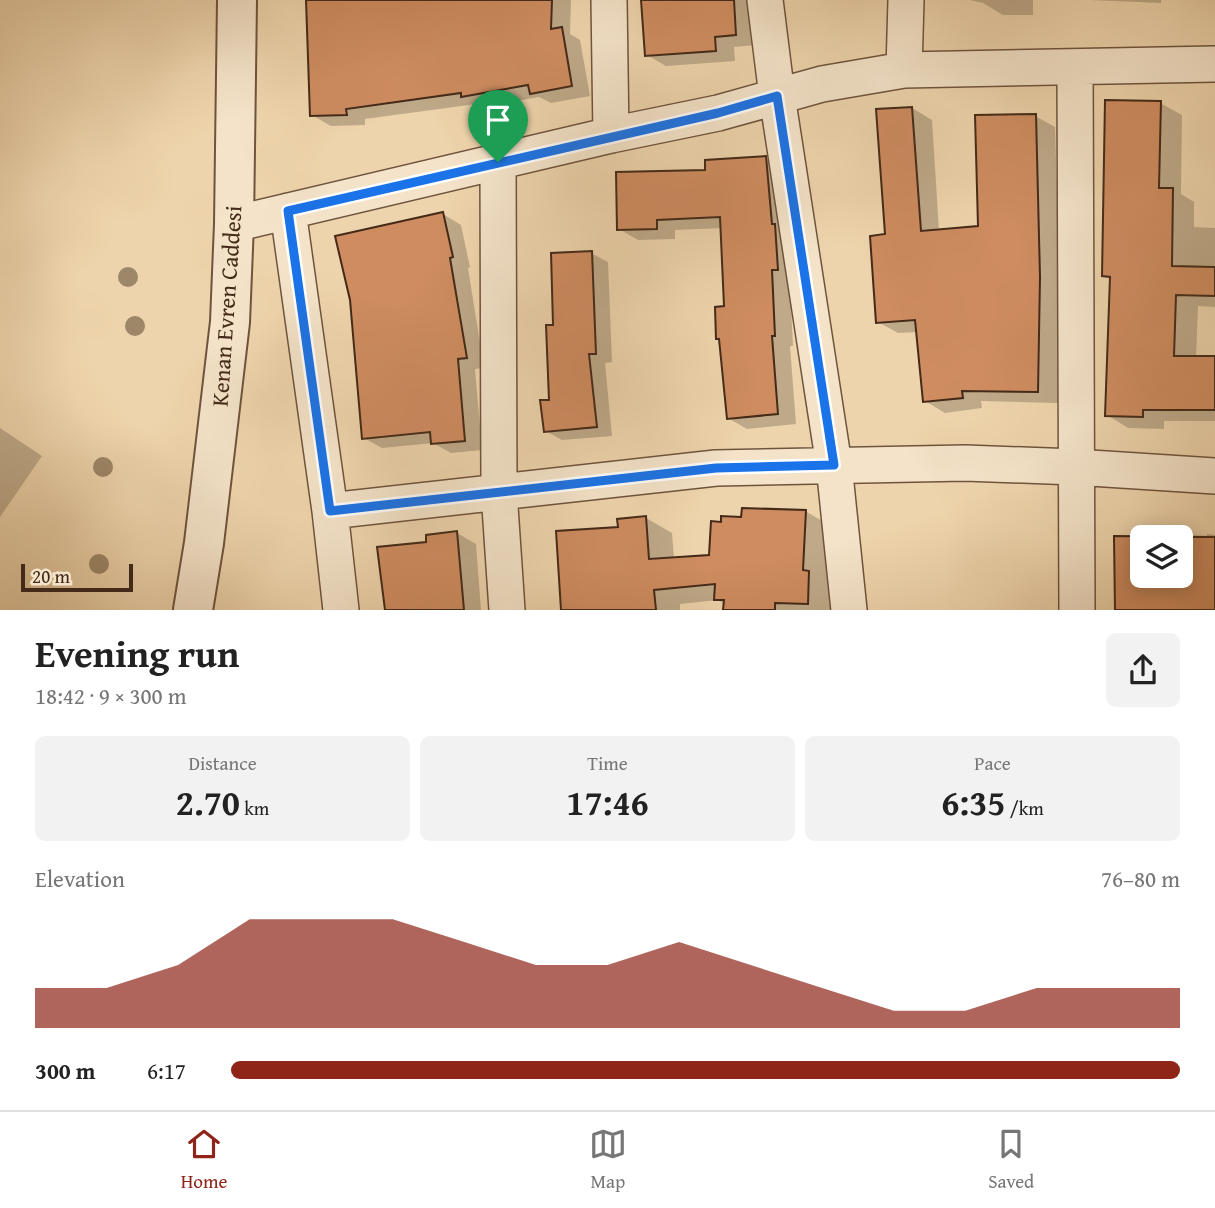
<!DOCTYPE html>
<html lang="en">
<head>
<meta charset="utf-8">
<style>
	body { margin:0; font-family:"Gentium Book Plus",serif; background:#f2f2f2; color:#222; height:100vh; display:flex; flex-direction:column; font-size:26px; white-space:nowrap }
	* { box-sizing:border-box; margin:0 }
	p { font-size:23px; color:#767676 }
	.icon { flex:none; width:38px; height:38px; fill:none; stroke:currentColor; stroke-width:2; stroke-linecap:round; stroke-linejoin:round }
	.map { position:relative; height:610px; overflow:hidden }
	.sheet { display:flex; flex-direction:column; background:#fff; flex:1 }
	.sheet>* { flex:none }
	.controls { position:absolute; left:1130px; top:525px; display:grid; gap:14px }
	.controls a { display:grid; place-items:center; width:63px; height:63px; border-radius:10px; background:#fff; box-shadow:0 4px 18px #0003; font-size:35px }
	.scale { position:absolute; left:21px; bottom:18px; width:112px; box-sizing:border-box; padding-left:7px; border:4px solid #432a19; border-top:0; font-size:19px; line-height:24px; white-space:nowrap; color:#432a19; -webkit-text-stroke:5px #f4e3c9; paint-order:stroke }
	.pin { position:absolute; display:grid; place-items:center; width:60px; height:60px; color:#fff; margin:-72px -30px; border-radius:50% 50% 50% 0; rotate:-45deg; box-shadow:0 0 7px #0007 }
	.pin .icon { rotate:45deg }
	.round { display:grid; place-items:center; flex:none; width:74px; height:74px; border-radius:10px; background:#f2f2f2 }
	.head { display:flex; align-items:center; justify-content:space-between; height:119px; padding:0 35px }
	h1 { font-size:38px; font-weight:700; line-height:52px }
	.figures { display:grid; grid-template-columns:repeat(3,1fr); gap:10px; height:119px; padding:7px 35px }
	.figures div { display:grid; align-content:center; border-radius:10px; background:#f2f2f2; text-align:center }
	.figures b { font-size:35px; font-weight:700 }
	.figures small { font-size:19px; font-weight:400 }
	.figures p { font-size:19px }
	.chart { height:196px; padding:14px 35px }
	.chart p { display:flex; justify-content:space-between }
	.chart svg { width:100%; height:126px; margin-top:7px; fill:#8f2418; opacity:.7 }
	ul { padding:0 35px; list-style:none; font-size:23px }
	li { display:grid; grid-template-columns:112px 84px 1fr; align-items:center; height:52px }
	li i { height:18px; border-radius:9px; background:#8f2418 }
	.menu { display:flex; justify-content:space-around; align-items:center; height:98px; border-top:2px solid #e0e0e0; background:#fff; font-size:19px; color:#767676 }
	.menu a { display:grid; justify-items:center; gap:4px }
	.menu .selected { color:#8f2418 }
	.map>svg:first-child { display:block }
</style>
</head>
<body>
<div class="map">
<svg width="1215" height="610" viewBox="0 0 1215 610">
	<rect width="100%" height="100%" fill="#eed4ac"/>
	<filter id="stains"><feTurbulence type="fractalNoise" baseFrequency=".00286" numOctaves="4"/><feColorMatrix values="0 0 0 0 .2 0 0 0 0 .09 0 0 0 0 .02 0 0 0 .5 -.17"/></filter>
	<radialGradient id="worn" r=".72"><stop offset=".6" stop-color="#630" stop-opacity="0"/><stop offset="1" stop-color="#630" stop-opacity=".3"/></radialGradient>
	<path fill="#0003" d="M308,0H571L570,34L580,40L590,96L551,103L539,97L482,107L476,104L365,119V125L331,126L312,115Z
		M643,0H751L755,45L734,47L735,61L666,66L647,55Z
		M970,0H1033V15H1003L983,3Z
		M1090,0H1161V3Z
		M1160,103L1182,115L1181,194L1194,202V227L1215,228V307L1198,306L1196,358H1215V421H1164V429L1128,428L1107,415L1112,280L1104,275Z
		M912,108L932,120L939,231L979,228L1035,116L1055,127L1060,289L1058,403L981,401L982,408L945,413L925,401L918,332L898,333L878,322L887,236Z
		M766,158L784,169L793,346H790L796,424L747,429L728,418L723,228L675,230V239L638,240L619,229L707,172Z
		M443,214L461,225L470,267L468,268L484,368L475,369L482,450L451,453L433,443L382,448L364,438Z
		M591,253L608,262L612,362L605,363L612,436L562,440L546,431L551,401L555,327Z
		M0,428L42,456L0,517Z
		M805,511L831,526L834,610H725V604L718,600L680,604V610H563L620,528L646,518L672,533L674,559L711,556L723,524L743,518Z
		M457,533L476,544L481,610H386L428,544Z
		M1207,534L1215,535V610H1117L1143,576H1181L1207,539Z"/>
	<path fill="#ce8c60" stroke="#432a19" stroke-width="2" fill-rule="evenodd" d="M306,0H552L551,29L562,27L572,86L530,94L528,85L461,97V93L346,109L347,115L310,116Z
		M641,0H734L736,35L715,37L716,51L645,56Z
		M1105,100L1161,101L1159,188H1173L1172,266L1215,267V296L1176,295L1174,356H1215V410H1143V417L1105,416L1110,277L1102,276Z
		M912,107L921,231L978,226L975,115L1036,114L1040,277L1038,392L962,391L963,398L923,402L915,320L876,323L870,236L885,234L876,109Z
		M766,156L772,224H775L778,270H772L775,336H772L778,414L727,419L719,339H716L715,307L724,306L720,217L657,220V229L617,230L616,172L705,170V160Z
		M443,212L453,257L450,258L467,358L458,359L465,441L431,444L430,432L362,439L350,300L335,236Z
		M592,251L596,354H589L597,427L544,432L540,400H549L546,325H553L551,253Z
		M742,508L806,510L803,570L809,571L808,604L775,603V610H723L724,600H714L715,584L654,590L656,610H561L556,531L618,527L617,519L646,516L649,559L709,555L711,521L721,522V516L741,517Z
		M457,531L464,610H385L377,547L426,542V535Z
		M1114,536L1215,537V610H1115ZM1143,537H1181V576H1143Z"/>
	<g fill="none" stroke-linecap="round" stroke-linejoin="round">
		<defs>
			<path id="minor" d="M609,0L611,135
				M765,0L777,96L834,465L849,610
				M1075,67L1077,610
				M904,70L906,0
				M498,162L499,492L507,610
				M288,211L330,511L341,610
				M234,224L611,135L718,113L822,84L904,70L1215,64
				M330,511L716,468L965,463L1075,467L1215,476"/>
			<path id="tertiary" d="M193,610L204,543L230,322L234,224L237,0"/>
		</defs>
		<use href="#minor" stroke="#6e543e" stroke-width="38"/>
		<use href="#tertiary" stroke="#6e543e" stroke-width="42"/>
		<use href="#minor" stroke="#f4e3c9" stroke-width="35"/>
		<use href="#tertiary" stroke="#f4e3c9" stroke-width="38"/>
	</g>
	<g fill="#9d8768">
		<circle cx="128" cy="277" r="10"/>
		<circle cx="135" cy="326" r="10"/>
		<circle cx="103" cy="467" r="10"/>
		<circle cx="99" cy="564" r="10"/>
	</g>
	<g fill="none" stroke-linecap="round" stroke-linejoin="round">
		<defs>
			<path id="route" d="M777,96L834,465L716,468L330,511L288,211L718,113Z"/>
		</defs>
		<use href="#route" stroke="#fff" stroke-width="14"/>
		<use href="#route" stroke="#1a73e8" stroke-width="9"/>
	</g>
	<g text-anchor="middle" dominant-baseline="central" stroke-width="5" stroke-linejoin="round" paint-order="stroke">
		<g font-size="23" fill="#432a19" stroke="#f4e3c9">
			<text transform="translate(226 306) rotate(-86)">Kenan Evren Caddesi</text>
		</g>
	</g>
	<rect width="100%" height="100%" filter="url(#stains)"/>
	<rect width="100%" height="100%" fill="url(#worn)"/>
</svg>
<div class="controls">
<a><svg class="icon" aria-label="layers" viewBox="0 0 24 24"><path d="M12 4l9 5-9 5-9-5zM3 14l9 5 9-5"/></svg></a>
</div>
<div class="scale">20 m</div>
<div class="pin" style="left:498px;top:162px;background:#1e9e55"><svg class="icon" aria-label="arrive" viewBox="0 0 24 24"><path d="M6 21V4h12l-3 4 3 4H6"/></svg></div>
</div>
<section class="sheet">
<div class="head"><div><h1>Evening run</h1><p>18:42 · 9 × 300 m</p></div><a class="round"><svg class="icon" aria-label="share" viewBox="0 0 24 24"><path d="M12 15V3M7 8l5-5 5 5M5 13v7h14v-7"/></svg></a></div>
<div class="figures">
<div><p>Distance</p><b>2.70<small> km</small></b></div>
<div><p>Time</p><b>17:46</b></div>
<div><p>Pace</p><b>6:35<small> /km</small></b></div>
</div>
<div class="chart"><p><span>Elevation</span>76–80 m</p>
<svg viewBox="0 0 160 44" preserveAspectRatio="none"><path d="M0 44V30L10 30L20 22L30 6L40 6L50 6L60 14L70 22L80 22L90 14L100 22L110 30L120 38L130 38L140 30L150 30L160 30V44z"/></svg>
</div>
<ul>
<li><b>300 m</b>6:17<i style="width:100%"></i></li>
</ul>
</section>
<nav class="menu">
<a class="selected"><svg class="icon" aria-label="home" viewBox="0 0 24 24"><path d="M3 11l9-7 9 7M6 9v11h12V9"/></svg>Home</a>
<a><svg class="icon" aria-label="map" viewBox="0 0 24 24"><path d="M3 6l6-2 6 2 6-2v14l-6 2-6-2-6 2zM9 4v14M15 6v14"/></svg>Map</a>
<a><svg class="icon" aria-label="saved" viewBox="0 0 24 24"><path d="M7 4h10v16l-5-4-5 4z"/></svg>Saved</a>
</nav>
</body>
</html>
